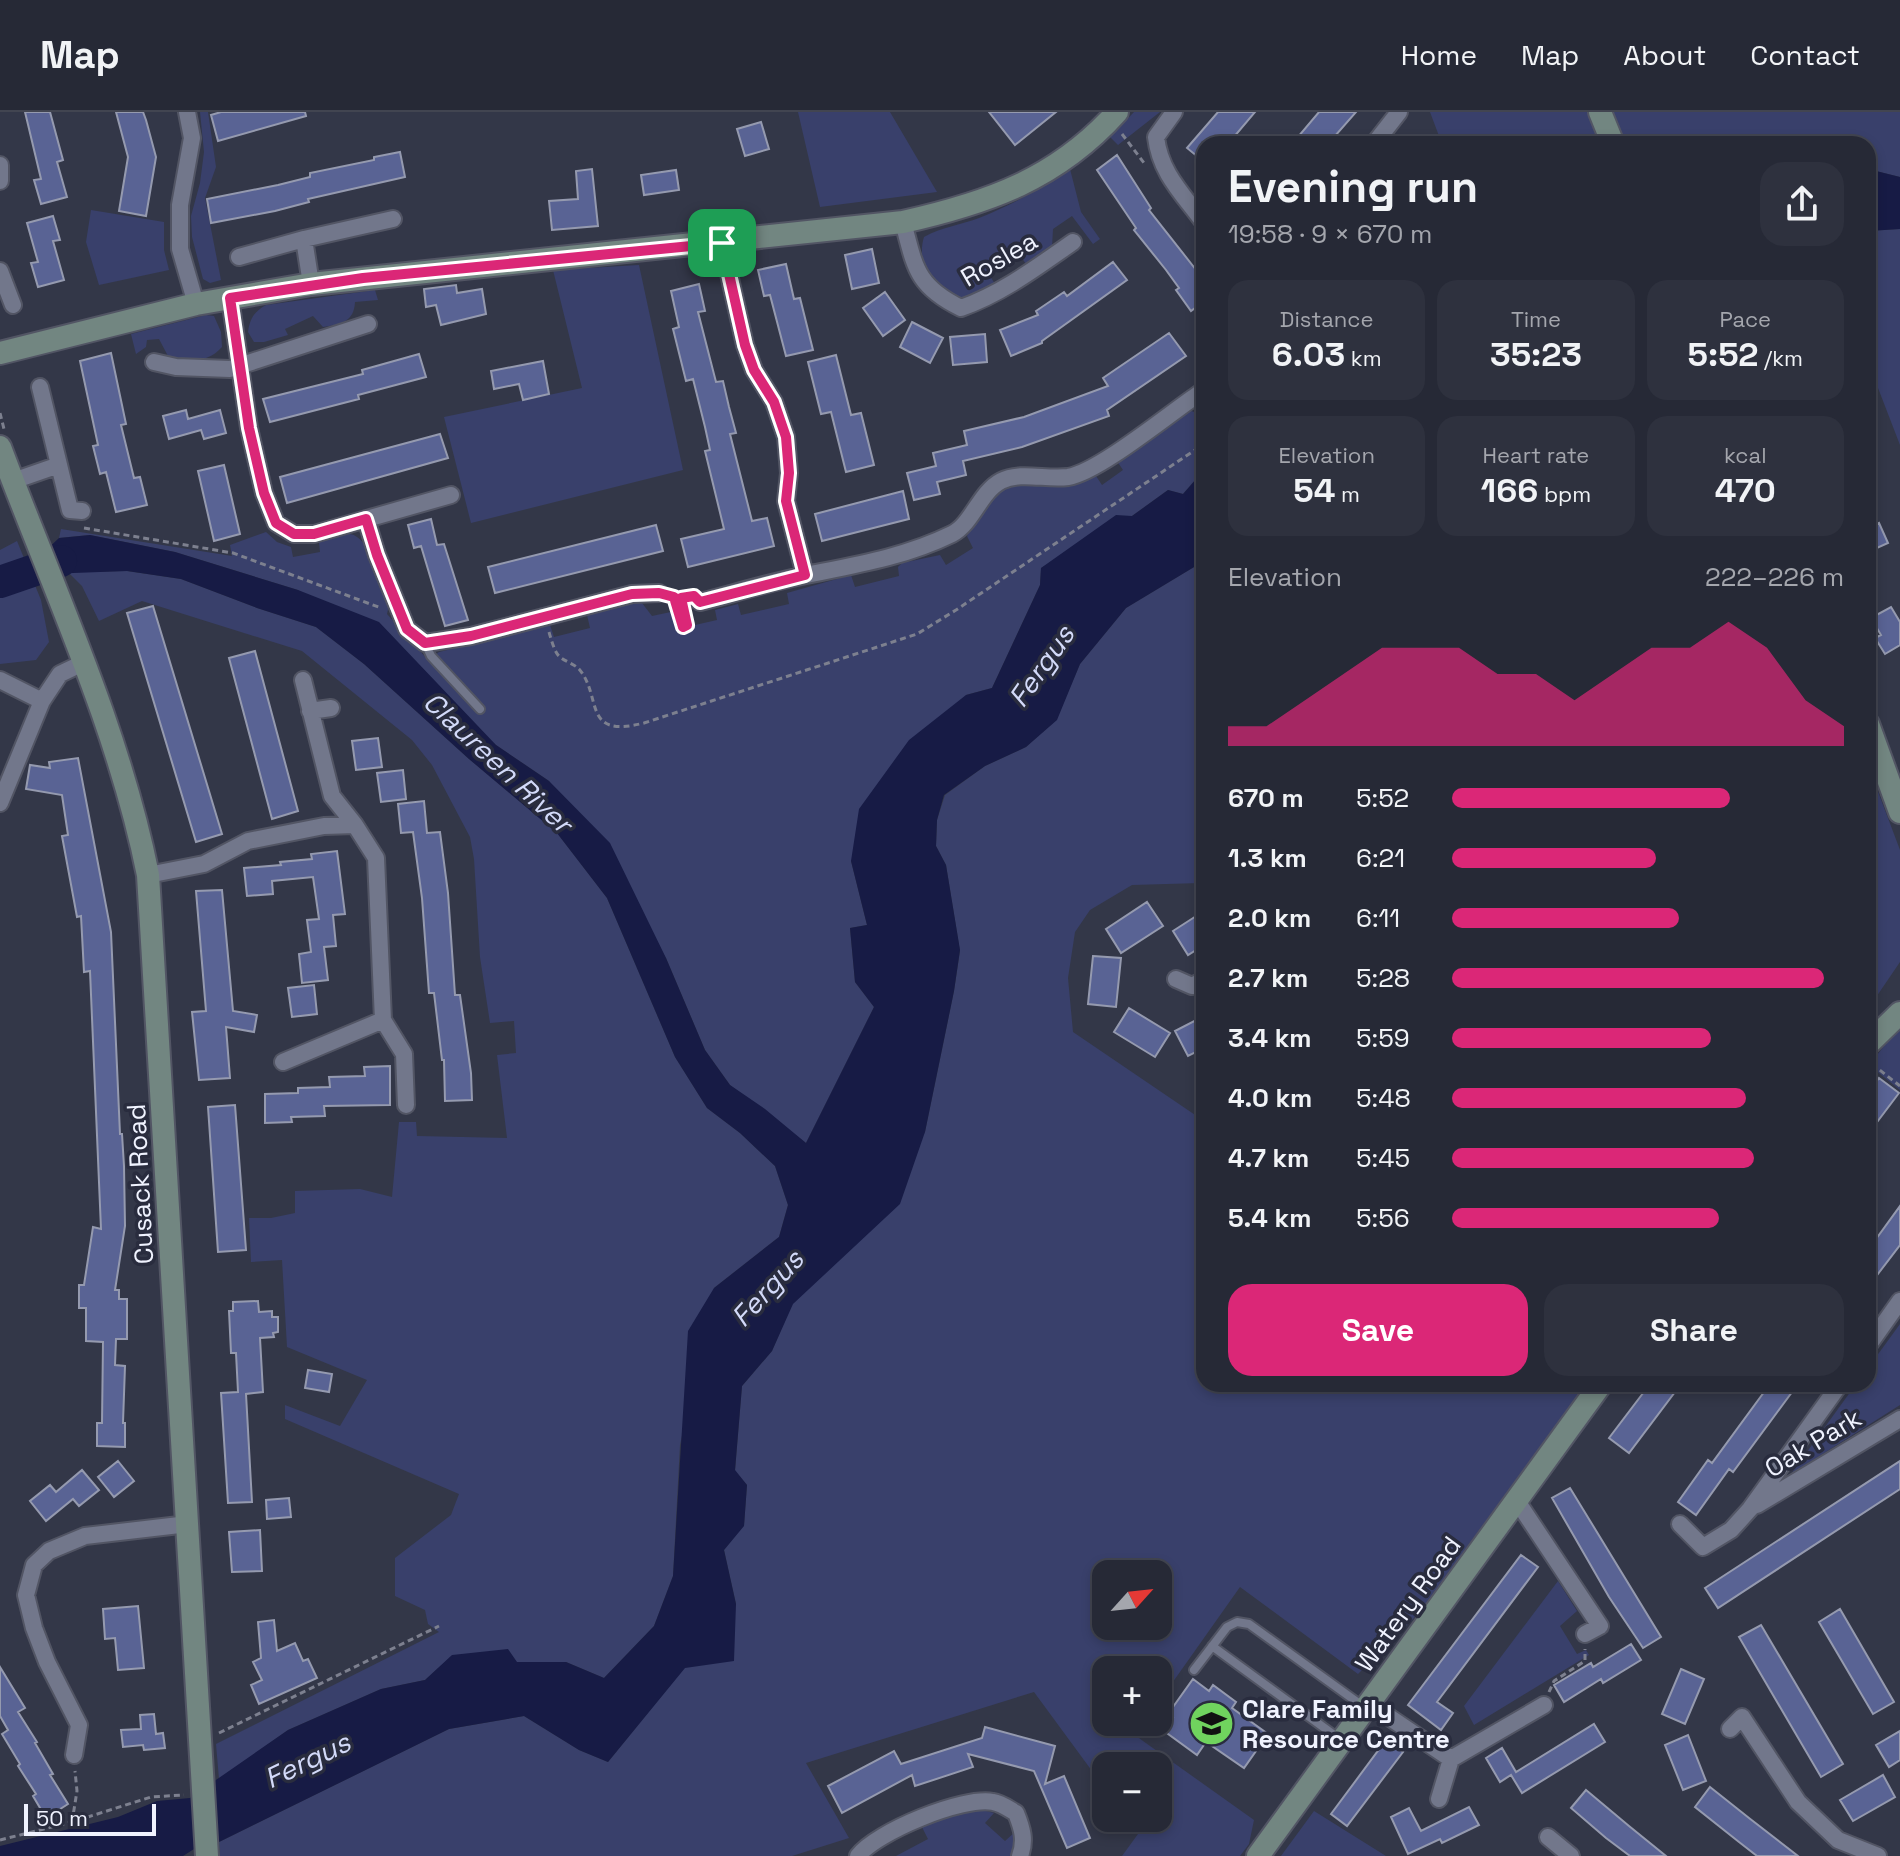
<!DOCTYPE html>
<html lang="en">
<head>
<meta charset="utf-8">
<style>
	body { margin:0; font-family:"Space Grotesk",sans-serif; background:#2e313e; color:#f1f3f6; height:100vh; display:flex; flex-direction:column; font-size:30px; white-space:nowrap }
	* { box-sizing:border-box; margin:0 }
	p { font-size:26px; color:#a4a6ad }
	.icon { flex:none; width:44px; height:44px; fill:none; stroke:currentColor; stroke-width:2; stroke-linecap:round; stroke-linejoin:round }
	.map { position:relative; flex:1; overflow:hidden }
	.drawer { position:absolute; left:1196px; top:24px; width:680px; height:1256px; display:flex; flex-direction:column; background:#262936; border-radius:24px; box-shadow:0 4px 12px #0003,0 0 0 2px #424551 }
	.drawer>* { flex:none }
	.needle { width:52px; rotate:63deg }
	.tools { position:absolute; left:1092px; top:1448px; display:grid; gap:16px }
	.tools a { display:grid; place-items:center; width:80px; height:80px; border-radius:16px; background:#262936; box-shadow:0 4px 12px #0003,0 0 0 2px #424551; font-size:40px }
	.scale { position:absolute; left:24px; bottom:20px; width:132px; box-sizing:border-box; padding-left:8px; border:4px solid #f0f3ff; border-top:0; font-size:22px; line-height:28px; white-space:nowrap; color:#f0f3ff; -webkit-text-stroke:6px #292c3e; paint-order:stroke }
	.pin { position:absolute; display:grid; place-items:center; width:68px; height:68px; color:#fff; margin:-34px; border-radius:16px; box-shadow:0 4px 12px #0006 }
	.round { display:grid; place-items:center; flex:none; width:84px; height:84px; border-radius:24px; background:#2e313e }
	.headline { display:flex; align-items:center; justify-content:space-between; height:136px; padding:0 32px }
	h1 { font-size:44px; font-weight:700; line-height:60px }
	.metrics { display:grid; grid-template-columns:repeat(3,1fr); gap:12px; height:136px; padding:8px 32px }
	.metrics div { display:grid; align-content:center; border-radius:20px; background:#2e313e; text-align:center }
	.metrics b { font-size:34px; font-weight:700 }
	.metrics small { font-size:22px; font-weight:400 }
	.metrics p { font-size:22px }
	.chart { height:224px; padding:16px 32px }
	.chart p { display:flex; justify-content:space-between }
	.chart svg { width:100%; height:144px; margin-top:8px; fill:#db2777; opacity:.7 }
	.button { display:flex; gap:16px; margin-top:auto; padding:16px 32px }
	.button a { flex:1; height:92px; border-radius:24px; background:#db2777; color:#fff; font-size:32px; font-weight:700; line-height:92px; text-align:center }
	.button a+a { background:#2e313e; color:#f1f3f6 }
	ul { padding:0 32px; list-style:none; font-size:26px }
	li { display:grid; grid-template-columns:128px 96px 1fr; align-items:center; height:60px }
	li i { height:20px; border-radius:10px; background:#db2777 }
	header { display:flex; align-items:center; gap:48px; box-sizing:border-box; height:112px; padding:0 40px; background:#262936; border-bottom:2px solid #424551 }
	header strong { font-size:38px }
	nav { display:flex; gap:44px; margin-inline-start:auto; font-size:28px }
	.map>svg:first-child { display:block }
</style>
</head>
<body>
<header>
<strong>Map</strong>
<nav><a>Home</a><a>Map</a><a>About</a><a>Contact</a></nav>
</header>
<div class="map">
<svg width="1900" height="1744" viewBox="0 0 1900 1744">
	<rect width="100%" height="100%" fill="#333748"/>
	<path fill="#39406b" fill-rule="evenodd" d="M200,0H208L216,55L205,86L221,168L210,171L203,167L192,125L191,104L200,71L204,40Z
		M798,0H890L937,80L820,95Z
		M1134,0H1160L1118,33L1110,25Z
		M1430,0H1591L1603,32H1442Z
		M1610,0H1900V65L1868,57V32H1622Z
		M1070,57L1081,100L1100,127L1093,132L1072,104L1053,117L1052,135L1026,152L1017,139L987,159L995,172C983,180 970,188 954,185C928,179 917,147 924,125C942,115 960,113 979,106C1011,93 1041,77 1070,57Z
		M91,98L164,110V138L169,158L99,173L86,130Z
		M1900,117V333L1868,250V119Z
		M639,153L683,358L471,411L444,305L582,276L553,158Z
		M375,178L378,188L355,190C354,210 341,212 323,215L313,204L285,217L288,223L264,230H254L248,220C250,206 254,200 266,193Z
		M206,203L214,204L221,220L222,235C208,251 188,251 168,244L159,227L147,228L146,235L136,242L131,222Z
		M1189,298L1204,304V358L1183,382L1168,378L1132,404L1041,456L1040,473L992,576L966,583L851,749L867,813L850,816L855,870L874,895L806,1031L730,973L705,938L666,846L549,669L496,633L298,478L175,440L90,423L59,426L61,417L232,444L230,433L266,420L277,430L291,435L293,445L320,440L319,430C328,427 340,421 350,422C371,425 382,475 389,493L387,502L428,548L439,540L550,513L554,525L590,516L587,503L635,490L642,491L652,504L680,498L679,490L688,488L695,513L717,508L715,498L738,492L741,503L789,492L787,481L851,463L855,475L899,464L898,455L902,451L940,443L946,453L973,436L967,424L992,386L1002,377L1026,372L1066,373L1096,364L1102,373L1123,358L1117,349Z
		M17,429L41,488L49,530L36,548L0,552V438Z
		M1204,449V760L1201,763V771L1132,773L1090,798L1075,820L1068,866L1073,920L1204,1009V1272H1586L1418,1502L1358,1562L1240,1475L1158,1591V1558H1106V1610H1145L1136,1624L1254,1708L1249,1732L1240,1744H1122L1138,1722L1127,1706H1158V1654H1106V1678L1034,1580L806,1651L849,1726L792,1744H220L219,1730L449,1617L524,1604L579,1638L608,1650L736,1492L724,1438L744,1413L747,1373L735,1359L742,1274L772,1239L792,1192L834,1151L925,1020L954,879L960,839L946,753L936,734L937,708L945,683L985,654L1026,635L1056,608L1080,552L1126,496ZM1106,1462H1158V1514H1106Z
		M127,459L181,467L257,496L316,515L364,552L469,647L557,721L607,786L675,945L707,996L740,1021L775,1054L788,1093L779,1125L714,1176L680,1333L673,1464L654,1514L604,1566L566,1550H517L453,1543L425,1568L381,1577L288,1618L219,1667L216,1632L439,1520L428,1512L425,1498L395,1484V1446L451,1403L459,1382L285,1307V1293L340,1314L367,1268L287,1235L282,1148L251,1150L249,1106H271L295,1101V1079L360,1077L392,1085L399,1010H416L417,1024L507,1026L497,943L516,941L514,909L490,911L480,845L474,747L470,725L432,653L412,628L302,539L142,489L99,509L82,474L68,460Z
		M1868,653L1900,738V850L1868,897Z
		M1900,914V978L1869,953Z
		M1900,1212V1293L1791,1362L1856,1272H1868V1256Z
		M1558,1469L1577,1499L1560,1514L1577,1542L1586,1538L1589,1543L1474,1613L1464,1594Z
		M982,1698L994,1701L985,1711L1005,1729L1015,1720L1017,1732L1012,1744H896L928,1727L922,1715L965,1699Z
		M1314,1699L1386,1744H1281Z"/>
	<path fill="#171b45" d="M1868,57L1900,65V117L1868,119Z
		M1204,358V449L1126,496L1080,552L1057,608L1026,635L985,654L944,683L937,708L936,734L946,753L960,838L954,879L925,1020L900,1092L793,1192L772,1239L742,1274L735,1358L747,1373L744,1414L724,1438L736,1492L734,1549L685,1556L608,1650L579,1638L524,1604L449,1617L219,1730L194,1737L183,1744H0V1734L118,1705L157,1689L190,1686L288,1618L381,1577L425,1568L452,1543L508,1537L517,1550H566L604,1566L654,1514L673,1464L688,1219L714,1176L779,1125L788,1093L775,1054L740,1021L707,996L675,945L607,786L557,721L469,647L364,552L316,515L257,496L181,467L127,459L20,463L59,426L90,423L175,440L298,478L379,510L496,633L549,669L610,731L666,846L705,938L730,973L765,997L806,1031L874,895L855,870L850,816L867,813L851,749L859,697L909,628L966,583L992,576L1040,473L1041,456L1116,403L1132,404L1168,378L1183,382Z"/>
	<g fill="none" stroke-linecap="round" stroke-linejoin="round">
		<path stroke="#171b45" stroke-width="32" d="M0,470L61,449"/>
	</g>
	<path fill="#596394" stroke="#959aaf" stroke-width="2" d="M25,0H50L63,48L57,50L67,85L41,92L34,68L41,67Z
		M116,0H143L146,8L156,45L146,104L119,99L128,45Z
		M221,0H305L306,4L218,29L211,3Z
		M989,0H1056L1015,33Z
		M1218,0H1255L1228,32H1204V50L1187,36Z
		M1319,0H1356L1328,32H1292Z
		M761,10L769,37L745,44L737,17Z
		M400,40L405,65L308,87L309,90L275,99L211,111L207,87L278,73L310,65V61L374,48V45Z
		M1117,43L1151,96L1149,98L1204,168V189L1191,199L1176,178L1179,176L1166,158L1134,118L1136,116L1097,58Z
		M592,57L598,114L552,118L549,89L578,87L576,59Z
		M676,58L679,78L644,83L641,63Z
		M53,104L60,128L53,129L64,168L38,175L31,151L38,150L27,111Z
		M872,137L879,171L852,177L845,143Z
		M1113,150L1127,168L1042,229V231L1011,244L1000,218L1038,203L1036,199L1064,180L1067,184Z
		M786,152L794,187L800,186L813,238L786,244L770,183L764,184L758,158Z
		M699,172L705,199L698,200L716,270L723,269L729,295L736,321L730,322L752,409L767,406L774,434L688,455L681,427L724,417L705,339L710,338L705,315L693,267L686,269L673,217L679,215L671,179Z
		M456,173L457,181L482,177L486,202L441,213L436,193L426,195L424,177Z
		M885,180L905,208L883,224L863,196Z
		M912,210L943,226L930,251L900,235Z
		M1169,221L1186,244L1107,298L1109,304L1022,335L963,349L966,363L937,370L940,382L914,388L907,361L936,354L933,341L967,333L964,319L1024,305L1108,274L1103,266Z
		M985,222L987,250L953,253L950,225Z
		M111,241L126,312L121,313L134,366L140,365L147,393L116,400L106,360L100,362L93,334L98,333L80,249Z
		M419,242L426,265L358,283L359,287L270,310L263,287L363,262L362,258Z
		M836,243L851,303L861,301L874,353L846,360L831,300L821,302L808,250Z
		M543,249L549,282L523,288L519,272L494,277L491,259Z
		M186,298L188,307L220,298L226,321L204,327L201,318L169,327L163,304Z
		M440,322L448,346L287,391L280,365Z
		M224,353L240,422L214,429L198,359Z
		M903,379L909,407L822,429L815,402Z
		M431,407L437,433L444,432L468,508L445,514L421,434L414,436L408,413Z
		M1879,411L1888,431L1868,440V417Z
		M656,413L663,439L495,481L488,455Z
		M153,494L222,722L196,730L127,501Z
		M1891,495L1900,510V533L1885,542L1875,526L1881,523L1871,506Z
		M255,539L298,699L272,707L229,546Z
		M378,626L382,655L356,658L352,629Z
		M78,646L111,820L120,1022H122L124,1054L125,1114L115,1178H119V1187H127V1227H116L115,1253L125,1254L123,1311H125V1335L97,1334V1311H102L103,1230L86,1229V1196H79V1173H84L93,1115L101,1117L90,859L84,860L81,804L77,805L62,724L68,723L62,683L26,677L30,653L50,656L49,650Z
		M403,658L406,687L381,690L377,661Z
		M424,689L427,721L440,720L448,781L455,883H460L471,961L472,988L445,989L444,948H442L434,881H429L422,786L413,720L401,721L398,692Z
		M337,739L345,802L333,803L336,834L324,835L328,868L302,871L299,842L311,840L307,808L319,807L313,765L272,769L273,782L247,784L244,756L281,753L280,750L312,747L311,742Z
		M222,778L233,899L257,903L254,920L226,915L230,966L199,968L192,900L206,899L196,779Z
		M1147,790L1163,814L1121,841L1106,817Z
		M1204,799V833L1188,843L1173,819Z
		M1093,844L1121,846L1116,895L1088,892Z
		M314,873L317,902L292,905L288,876Z
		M1129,896L1170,921L1155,945L1114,920Z
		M1204,904V936L1188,944L1175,919Z
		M390,954V993L324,994L325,1004L291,1005L292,1010L265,1011V982L298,981V976L330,975L329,965L365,964L364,955Z
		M1879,966L1899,981L1868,1022V981Z
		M235,993L246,1138L218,1140L208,995Z
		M1900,1094V1133L1868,1175V1138Z
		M258,1189L259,1200L272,1199V1205H278V1220L273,1221L274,1225L260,1226L263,1280L246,1282L252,1390L228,1391L221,1281L238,1280L236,1241H231L229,1199H233V1190Z
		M308,1258L332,1262L329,1280L305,1276Z
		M1650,1272H1681L1629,1341L1609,1326Z
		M1770,1272H1798L1733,1360L1729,1357L1696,1403L1678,1390L1708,1348L1712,1351Z
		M118,1349L134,1369L114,1385L98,1365Z
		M1900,1349V1377L1718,1496L1705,1476Z
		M82,1358L99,1378L79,1394L73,1387L46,1409L30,1389L50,1373L56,1380Z
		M1570,1376L1661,1525L1643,1536L1609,1485L1552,1386Z
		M289,1386L291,1405L267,1407L266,1388Z
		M260,1418L262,1459L232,1460L229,1420Z
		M1521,1443L1538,1455L1437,1590L1453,1601L1441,1618L1408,1593Z
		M138,1494L144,1556L118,1558L115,1526L105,1527L103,1497Z
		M1840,1497L1894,1590L1873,1602L1819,1510Z
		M274,1508L277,1539L295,1531L303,1549L308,1547L317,1566L259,1592L251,1573L262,1568L253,1550L261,1546L258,1510Z
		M1761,1513L1843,1652L1821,1665L1739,1525Z
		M1631,1532L1641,1548L1603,1571L1601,1567L1564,1590L1554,1573L1591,1551L1593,1555Z
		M0,1555L25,1596L18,1600L37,1630L35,1631L53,1662L50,1663L68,1692L46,1706L33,1684L36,1682L18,1654L20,1652L2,1622L8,1618L0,1604Z
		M1681,1557L1704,1567L1685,1612L1662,1602Z
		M1193,1567L1209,1579L1213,1573L1236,1590L1232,1596L1268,1622L1244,1656L1206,1630L1197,1643L1164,1619L1173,1606L1168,1602Z
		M154,1602L156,1622L163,1621L165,1636L144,1638L143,1633L123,1635L121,1618L141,1617L140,1603Z
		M1594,1612L1605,1630L1522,1681L1511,1663L1500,1670L1486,1646L1502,1636L1516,1660Z
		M985,1615L1055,1634L1045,1672L1064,1664L1090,1726L1067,1736L1034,1659L968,1642L973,1655L915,1674L912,1663L842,1701L828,1674L894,1639L901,1652L982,1626Z
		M1900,1619V1648L1889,1655L1876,1633Z
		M1688,1623L1706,1669L1683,1678L1665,1633Z
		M1386,1628L1403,1640L1347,1714L1331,1702Z
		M1883,1663L1895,1685L1853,1709L1840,1688Z
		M1710,1675L1749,1706L1798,1744H1757L1739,1730L1695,1695Z
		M1586,1678L1629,1714L1666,1744H1630L1606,1726L1571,1696Z
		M1469,1695L1479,1713L1442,1731L1440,1727L1408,1742L1391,1705L1409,1696L1421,1719Z"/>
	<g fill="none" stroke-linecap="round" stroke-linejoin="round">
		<defs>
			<path id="lane" d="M425,531L431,544L480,597
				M1212,1534L1341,1628
				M1194,1558L1227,1515L1237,1510L1249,1512L1364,1595"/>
			<path id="street" d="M187,0L192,26L180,93V137L196,192
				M1174,0L1156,25C1160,61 1183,82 1204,111
				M1374,32L1399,0
				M0,53V69
				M903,110C915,155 916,174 961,196C1003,181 1037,155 1073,130
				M304,127L311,172
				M722,131L745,233L754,258L774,290L786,325L789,361L786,389L805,463
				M239,145L304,127L393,107
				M0,159L13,193
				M230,186L249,316L264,381L276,411L294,422H314L451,383
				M154,250L176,255L230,257L368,212
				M59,353L70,398L82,399
				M13,369L59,353L40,275
				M366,407L377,443L407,517L425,531L471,524L632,482L659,481
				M700,490C735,481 771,470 806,463C856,453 905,445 952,422C972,412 980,380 1001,369C1021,359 1046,368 1068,365C1099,360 1170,301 1200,281
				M0,568L42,589
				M303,568L332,684L355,713L376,746L383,908L404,942L406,993
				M310,599L331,596
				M0,691L42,589L60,562L85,550
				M148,763L204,752L248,729L324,714L355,713
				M1176,867L1192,874L1204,868
				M283,950L383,908
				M1868,1234L1900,1189
				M1517,1389L1600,1514L1585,1522
				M1757,1393L1900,1307
				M1680,1412L1703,1435L1731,1418L1750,1397L1840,1272
				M1367,1597L1383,1601L1451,1647
				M1730,1617L1742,1605L1798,1690L1838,1728L1878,1744
				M74,1643L79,1613L47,1550L34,1516L26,1483L34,1453L49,1439L85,1424L188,1412
				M1439,1687L1451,1647L1544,1593
				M1548,1725L1571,1744
				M858,1744C876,1720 963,1684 993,1690C1001,1691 1009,1697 1016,1701C1022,1716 1026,1728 1020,1744"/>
			<path id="secondary" d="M1600,0L1613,32
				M0,241L196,192L311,172L903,110C988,91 1057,67 1117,0
				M0,335C53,477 118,614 148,763L207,1744
				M1868,612L1900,700
				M1868,932L1900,901
				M1258,1744L1601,1272"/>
		</defs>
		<use href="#lane" stroke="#525564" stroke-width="12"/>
		<use href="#street" stroke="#525564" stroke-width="20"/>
		<use href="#secondary" stroke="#525564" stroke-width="26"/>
		<path stroke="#7d808f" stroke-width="3" stroke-dasharray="6 4" stroke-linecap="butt" d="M1122,22L1144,51
			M0,301L4,317
			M84,416L233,441L381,496
			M675,488L683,515L687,513L684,497
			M549,520C551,527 554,538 558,543C563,549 573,551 579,557C603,585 581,627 644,611L917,522L956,498L1204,332
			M1872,952L1900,974
			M1549,1580L1554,1569L1585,1549V1537
			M219,1621L439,1514
			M72,1710L77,1679L75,1659
			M0,1728L72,1710L151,1685L184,1683"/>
		<use href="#lane" stroke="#72778b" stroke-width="8"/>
		<use href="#street" stroke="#72778b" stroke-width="16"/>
		<use href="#secondary" stroke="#728681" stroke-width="22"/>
	</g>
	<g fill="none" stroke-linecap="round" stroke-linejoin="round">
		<defs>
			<path id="route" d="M722,131L745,233L754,258L774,290L786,325L789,361L786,389L805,463L700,490L694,484L681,486L687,513L683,515L674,485L659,481L632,482L471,524L425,531L407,517L377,443L366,407L314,422H294L276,411L264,381L249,316L230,186L363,166Z"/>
		</defs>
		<use href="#route" stroke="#fff" stroke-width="16"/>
		<use href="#route" stroke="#db2777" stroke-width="10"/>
	</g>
	<defs>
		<symbol id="school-disc" viewBox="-11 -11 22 22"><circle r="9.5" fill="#70d35e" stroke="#292c3e"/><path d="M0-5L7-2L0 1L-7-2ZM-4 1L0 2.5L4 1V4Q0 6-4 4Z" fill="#111"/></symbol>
	</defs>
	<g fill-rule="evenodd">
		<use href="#school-disc" x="1186" y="1586" width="51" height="51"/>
	</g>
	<g text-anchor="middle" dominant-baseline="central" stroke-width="7" stroke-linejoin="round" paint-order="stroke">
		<g font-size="26" fill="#f0f3ff" stroke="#292c3e">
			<text transform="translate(999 147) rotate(-30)">Roslea</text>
			<text transform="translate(140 1072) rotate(-93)">Cusack Road</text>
			<text transform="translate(1813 1331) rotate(-31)">Oak Park</text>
			<text transform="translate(1408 1492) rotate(-54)">Watery Road</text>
		</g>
		<g font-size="26" font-weight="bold" fill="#f0f3ff" stroke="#292c3e" text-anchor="start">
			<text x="1242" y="1597">Clare Family<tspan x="1242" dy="30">Resource Centre</tspan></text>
		</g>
		<g font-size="28" font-style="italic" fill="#d3daf9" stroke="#292c3e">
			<text transform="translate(1041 554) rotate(-55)">Fergus</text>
			<text transform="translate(498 650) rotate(43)">Claureen River</text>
			<text transform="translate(767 1176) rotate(-48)">Fergus</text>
			<text transform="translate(307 1648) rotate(-26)">Fergus</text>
		</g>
	</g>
</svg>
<div class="tools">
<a><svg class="needle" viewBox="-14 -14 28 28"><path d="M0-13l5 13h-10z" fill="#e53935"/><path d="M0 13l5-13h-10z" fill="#a4a6ad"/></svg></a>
<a>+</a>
<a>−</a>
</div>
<div class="scale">50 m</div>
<div class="pin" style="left:722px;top:131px;background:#1e9e55"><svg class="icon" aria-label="arrive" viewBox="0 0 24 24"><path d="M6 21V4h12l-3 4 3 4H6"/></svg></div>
<section class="drawer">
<div class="headline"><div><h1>Evening run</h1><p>19:58 · 9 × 670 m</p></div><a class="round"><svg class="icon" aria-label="share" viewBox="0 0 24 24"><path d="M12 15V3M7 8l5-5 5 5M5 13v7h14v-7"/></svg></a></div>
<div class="metrics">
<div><p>Distance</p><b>6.03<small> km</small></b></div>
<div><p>Time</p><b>35:23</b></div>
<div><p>Pace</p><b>5:52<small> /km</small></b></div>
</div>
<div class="metrics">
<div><p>Elevation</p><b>54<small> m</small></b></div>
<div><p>Heart rate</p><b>166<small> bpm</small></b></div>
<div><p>kcal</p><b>470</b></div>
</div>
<div class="chart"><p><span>Elevation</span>222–226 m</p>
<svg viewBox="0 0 160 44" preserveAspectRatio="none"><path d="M0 44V38L10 38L20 30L30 22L40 14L50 14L60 14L70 22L80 22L90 30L100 22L110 14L120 14L130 6L140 14L150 30L160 38V44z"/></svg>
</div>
<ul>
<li><b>670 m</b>5:52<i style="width:71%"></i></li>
<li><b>1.3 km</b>6:21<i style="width:52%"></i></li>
<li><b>2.0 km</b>6:11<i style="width:58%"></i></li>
<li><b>2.7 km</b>5:28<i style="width:95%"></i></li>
<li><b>3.4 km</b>5:59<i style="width:66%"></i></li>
<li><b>4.0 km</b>5:48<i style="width:75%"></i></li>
<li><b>4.7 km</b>5:45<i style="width:77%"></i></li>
<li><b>5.4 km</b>5:56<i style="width:68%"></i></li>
</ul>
<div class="button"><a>Save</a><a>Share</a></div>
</section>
</div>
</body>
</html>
